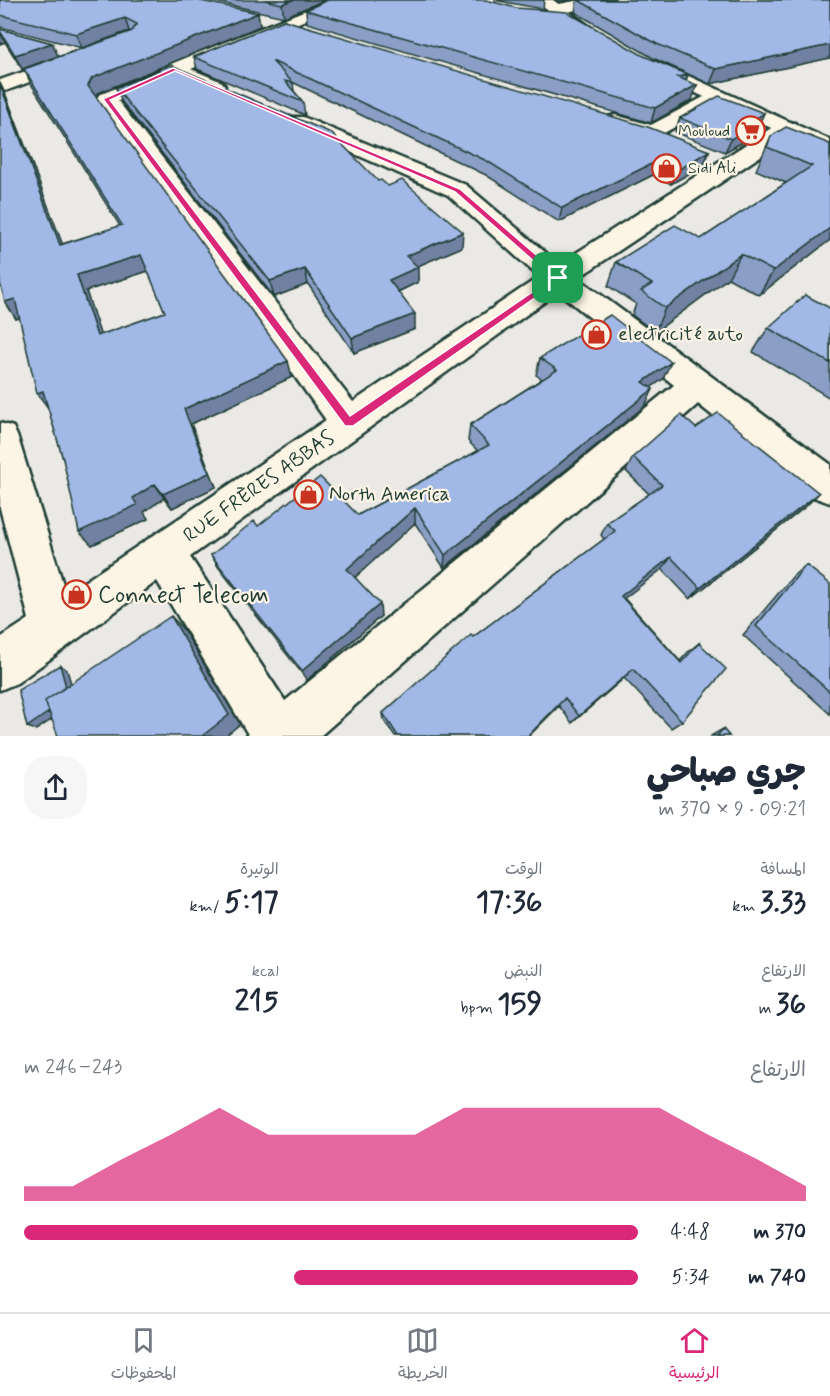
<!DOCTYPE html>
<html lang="ar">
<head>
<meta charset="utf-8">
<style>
	body { margin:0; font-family:Mynerve,"Playpen Sans Arabic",sans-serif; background:#f6f6f7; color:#1f2937; direction:rtl; height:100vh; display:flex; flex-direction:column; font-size:22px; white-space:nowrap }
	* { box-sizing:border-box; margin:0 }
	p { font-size:20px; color:#747a83 }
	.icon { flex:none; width:33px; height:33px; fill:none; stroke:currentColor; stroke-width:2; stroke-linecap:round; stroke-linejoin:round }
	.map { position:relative; height:736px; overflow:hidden; direction:ltr }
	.sheet { display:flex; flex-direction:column; background:#fff; flex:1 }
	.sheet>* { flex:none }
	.pin { position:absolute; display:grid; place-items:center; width:51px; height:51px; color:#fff; margin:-26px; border-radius:12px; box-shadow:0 3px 9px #0006 }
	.round { display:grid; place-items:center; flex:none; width:63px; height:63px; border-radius:24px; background:#f6f6f7 }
	.summary { display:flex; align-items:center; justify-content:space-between; height:102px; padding:0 24px }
	h1 { font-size:33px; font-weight:800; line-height:45px }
	.metrics { display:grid; grid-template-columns:repeat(3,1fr); gap:9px; height:102px; padding:6px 24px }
	.metrics div { display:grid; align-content:center }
	.metrics b { font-size:30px; font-weight:800 }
	.metrics small { font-size:16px; font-weight:400 }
	.metrics p { font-size:16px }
	.chart { height:168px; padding:12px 24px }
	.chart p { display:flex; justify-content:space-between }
	.chart svg { width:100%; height:108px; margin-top:6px; fill:#db2777; opacity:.7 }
	ul { padding:0 24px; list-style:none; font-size:20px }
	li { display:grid; grid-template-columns:96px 72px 1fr; align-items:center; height:45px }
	li i { height:15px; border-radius:8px; background:#db2777 }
	.menu { display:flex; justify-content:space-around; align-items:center; height:84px; border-top:2px solid #e0e1e3; background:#fff; font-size:16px; color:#747a83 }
	.menu a { display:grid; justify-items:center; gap:3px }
	.menu .selected { color:#db2777 }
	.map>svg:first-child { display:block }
</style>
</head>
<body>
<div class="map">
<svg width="830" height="736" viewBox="0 0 830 736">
	<rect width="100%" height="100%" fill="#eae9e5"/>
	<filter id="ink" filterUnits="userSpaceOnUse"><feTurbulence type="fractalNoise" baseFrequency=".0167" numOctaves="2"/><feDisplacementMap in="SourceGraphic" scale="12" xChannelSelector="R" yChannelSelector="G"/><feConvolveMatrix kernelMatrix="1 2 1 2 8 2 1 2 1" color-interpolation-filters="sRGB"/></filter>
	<g filter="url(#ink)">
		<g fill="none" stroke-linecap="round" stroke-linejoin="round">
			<defs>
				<path id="street" d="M331,0H352L191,69L222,82L225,86L222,90H208L168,73L166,69L168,65Z
					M580,0H614L606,5L555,14L547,9L549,6Z
					M69,56L78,61L75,65L0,93V80Z
					M160,70L169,76L167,80L118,101L353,402L539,277L448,195L289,125L285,121L289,117H303L466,185L559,264L779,123H795L798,128L795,133L578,278L830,464V503L816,498L698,404L320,736H249L157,581L17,683L0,690V638L29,619L0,508V423L13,427L18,438L66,594L326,420L96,99L99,95ZM558,292L674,385L285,701L190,557Z
					M715,91L722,93L725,97L722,101L653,139L608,125L604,121L608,117L615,115L651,125Z"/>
				<path id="secondary" d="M535,0H553L604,37L596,42L590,41Z
					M655,61L830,140V155L648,71L646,67L648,63Z"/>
			</defs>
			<use href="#street" stroke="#1f3d34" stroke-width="5"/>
			<use href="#secondary" stroke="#1f3d34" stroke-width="5"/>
			<use href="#street" fill="#fcf5e5" fill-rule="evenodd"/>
			<use href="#secondary" fill="#fcf5e5" fill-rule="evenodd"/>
		</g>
		<path fill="#8b9ec6" stroke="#1f3d34" stroke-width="1.5" fill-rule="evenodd" d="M0,0L258,13L260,26L98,93L96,97L292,377L191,424L216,487L172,508L164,498L144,512L148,519L92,545L63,459L48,407L37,393L20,317L16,319L5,93L62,244L120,226L31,84L24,69L130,31H129L82,48L0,27ZM148,271L165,312L100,335L86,291Z
			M207,0H325L284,17Z
			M494,0H544L543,9Z
			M557,0H830V58L710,84L653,58L575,12L577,0L559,2Z
			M306,10L686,81L692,100L651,123L307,23Z
			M284,20L709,151L704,165L671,184L653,175L559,222L486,175L290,81L293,83L294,91L303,102L305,115L197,69L194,57Z
			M0,29L52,43L58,56L22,69L5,42L0,44Z
			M116,88L378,181L388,186L462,247L417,266L418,282L398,292L415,329L354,353L308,284L274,297L122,102Z
			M764,113L758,126L751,131L748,139L725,152L675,132L680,118Z
			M771,136L830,144V240L759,295L728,278L655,332L632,315L636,304L608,286L616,262L701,239L786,183L756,170Z
			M830,308V398L753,352L768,328Z
			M540,358L663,379L650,388L653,389L645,406L444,568L415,523L355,577L381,616L307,680L219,568L211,555L258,526L358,515L478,451L468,441L470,425L542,379L536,375Z
			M696,428L819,493L805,507L690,599L662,569L624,598L680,661L688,652L699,643L682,721L671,728L624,678L572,723L559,706L529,736H395L384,720L383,713L473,637L604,539L601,535L607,523L649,494L626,471L633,457Z
			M806,565L830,584V714L743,635L793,576Z
			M723,729L729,736H710H711Z"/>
		<path fill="#7181a1" stroke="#1f3d34" stroke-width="1.5" d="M292,0H325L284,17L282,4Z
			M258,13L260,26L98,93L94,100L88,86L92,78Z
			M125,18L129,31L82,48L76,34Z
			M0,32L5,42L0,44Z
			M52,43L58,56L22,69L15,55Z
			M830,45V58L710,84L716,69Z
			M688,75L683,90L677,77Z
			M0,83L5,93L69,261L60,245Z
			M697,85L692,100L651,123L655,108Z
			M764,113L758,126L751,131L748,139L725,152L731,139L749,123Z
			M709,151L704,165L671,184L676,171Z
			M657,161L653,175L559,222L562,208Z
			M830,228V240L759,295L773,271Z
			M463,232L462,247L406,271V256Z
			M741,254L728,278L655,332L665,308Z
			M141,255L148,271L86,291L106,352L97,336L77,275Z
			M418,267V282L389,296V280Z
			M305,269L308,284L274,297L270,281Z
			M15,299L26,315L16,319L5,302Z
			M415,314V329L354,353L352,338Z
			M288,361L292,377L191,424L216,487L172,508L163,494L184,409Z
			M671,362L663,379L636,398L643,382Z
			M653,389L645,406L444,568L445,555Z
			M43,391L49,409L37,393Z
			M155,484L164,498L144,512L148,519L92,545L79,532Z
			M819,493L805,507L690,599L700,588Z
			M415,508V523L350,582L347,569Z
			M671,557L662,569L613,607L621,596Z
			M380,604L381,616L307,680L302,671Z
			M171,616L183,629L240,724L225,736H202Z
			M60,665L67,670L77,703L36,730L27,727Z
			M633,669L624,678L572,723L579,716Z"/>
		<path fill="#a2b8e6" stroke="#1f3d34" stroke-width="1.5" fill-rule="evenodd" d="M0,0H196L258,13L92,78L88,86L288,361L184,409L209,473L163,494L155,484L133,498L137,505L79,532L63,459L43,391L37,393L15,299L5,302L0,283V84L60,245L122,225L24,69L132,31L137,24L125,18L76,34L0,15ZM141,255L165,312L97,336L77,275Z
			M264,0H292L282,4Z
			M328,0H486L516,8L567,12L642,55L688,75L677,77L697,85L655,108L306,10Z
			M578,0H830V45L716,69L657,44Z
			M284,20L648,127L709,151L676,171L657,161L562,208L487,161L272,61L293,83L285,81L303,102L194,57Z
			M0,29L52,43L15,55L0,31Z
			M171,65L331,133L378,181L381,180L388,186L402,180L463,232L406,256L418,267L389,280L415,314L352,338L305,269L270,281L116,88Z
			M719,96L764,113L749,123L754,125L731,139L680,118Z
			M786,127L830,144V228L773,271L741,254L665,308L641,291L652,284L616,262L675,225L701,239L812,166L767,147L771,136Z
			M805,295L830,308V363L768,328Z
			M610,315L671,362L643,382L653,389L445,555L415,508L347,569L380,604L302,671L211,555L254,521L258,526L320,477L358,515L489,445L470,425L557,370L540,358Z
			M718,413L819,493L700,588L671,557L621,596L681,663L699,643L726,669L682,721L633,669L579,716L565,698L528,736H398L383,713L471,635L473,637L615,531L607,523L662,485L633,457L681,415L696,428Z
			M806,565L830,584V692L756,626Z
			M171,616L229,715L202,736H58L45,701Z
			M60,665L66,687L45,701L49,712L27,727L18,690Z
			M723,729L729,736H717Z"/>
	</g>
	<path fill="#db2777" stroke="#fff" stroke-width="1.5" fill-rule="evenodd" d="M173,68L460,189L563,278L353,426H345L103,99ZM175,71L455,192L553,278L350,416L110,100Z"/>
	<defs>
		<symbol id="supermarket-ring" viewBox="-11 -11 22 22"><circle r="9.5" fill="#fcf5e5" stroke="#c8321e" stroke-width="1.5"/><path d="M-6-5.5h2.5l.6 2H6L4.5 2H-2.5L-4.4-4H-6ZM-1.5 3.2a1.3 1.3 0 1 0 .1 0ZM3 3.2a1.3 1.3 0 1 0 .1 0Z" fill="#c8321e"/></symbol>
		<symbol id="shop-ring" viewBox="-11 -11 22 22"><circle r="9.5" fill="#fcf5e5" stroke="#c8321e" stroke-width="1.5"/><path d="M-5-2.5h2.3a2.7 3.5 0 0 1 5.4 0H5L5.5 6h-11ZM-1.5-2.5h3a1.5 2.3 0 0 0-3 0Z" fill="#c8321e"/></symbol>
	</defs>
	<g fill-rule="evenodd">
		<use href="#supermarket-ring" x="734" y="114" width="33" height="33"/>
		<use href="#shop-ring" x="650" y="152" width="33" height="33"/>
		<use href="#shop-ring" x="580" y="318" width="33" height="33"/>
		<use href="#shop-ring" x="292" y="478" width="33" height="33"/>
		<use href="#shop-ring" x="60" y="578" width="33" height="33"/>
	</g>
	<g text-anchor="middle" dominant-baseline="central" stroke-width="4.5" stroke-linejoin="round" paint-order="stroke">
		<g font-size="16" fill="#1f3d34" stroke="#fcf5e5" text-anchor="end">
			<text x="730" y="131">Mouloud</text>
			<text x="688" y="168" text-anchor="start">Sidi Ali</text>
		</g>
		<g font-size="20" fill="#1f3d34" stroke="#fcf5e5" text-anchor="start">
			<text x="618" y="334">electricité auto</text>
			<text x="329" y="494">North America</text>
		</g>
		<g font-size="20" fill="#1f3d34" stroke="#fcf5e5">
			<text transform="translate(259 487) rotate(-35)">RUE FRÈRES ABBAS</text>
		</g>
		<g font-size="24" fill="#1f3d34" stroke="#fcf5e5" text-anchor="start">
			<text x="98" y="595">Connect Telecom</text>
		</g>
	</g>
</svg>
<div class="pin" style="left:558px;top:278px;background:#1e9e55"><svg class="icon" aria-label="arrive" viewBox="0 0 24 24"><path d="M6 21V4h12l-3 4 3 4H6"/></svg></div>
</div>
<section class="sheet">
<div class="summary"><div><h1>جري صباحي</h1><p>09:21 · 9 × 370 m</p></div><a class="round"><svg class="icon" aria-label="share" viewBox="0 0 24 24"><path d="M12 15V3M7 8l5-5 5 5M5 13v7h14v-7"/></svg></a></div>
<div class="metrics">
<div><p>المسافة</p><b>3.33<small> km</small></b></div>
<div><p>الوقت</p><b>17:36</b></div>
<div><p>الوتيرة</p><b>5:17<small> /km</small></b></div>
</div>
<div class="metrics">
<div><p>الارتفاع</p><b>36<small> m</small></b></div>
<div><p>النبض</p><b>159<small> bpm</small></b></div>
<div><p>kcal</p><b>215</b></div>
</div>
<div class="chart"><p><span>الارتفاع</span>243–246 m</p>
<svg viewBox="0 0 160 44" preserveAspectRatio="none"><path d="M0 44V38L10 38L20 27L30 17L40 6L50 17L60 17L70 17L80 17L90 6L100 6L110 6L120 6L130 6L140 17L150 27L160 38V44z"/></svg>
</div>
<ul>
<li><b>370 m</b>4:48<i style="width:100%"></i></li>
<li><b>740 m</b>5:34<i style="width:56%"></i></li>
</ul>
</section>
<nav class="menu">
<a class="selected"><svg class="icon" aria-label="home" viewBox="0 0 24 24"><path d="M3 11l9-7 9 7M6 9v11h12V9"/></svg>الرئيسية</a>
<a><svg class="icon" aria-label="map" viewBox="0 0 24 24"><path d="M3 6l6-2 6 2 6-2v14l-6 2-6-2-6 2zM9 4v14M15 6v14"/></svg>الخريطة</a>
<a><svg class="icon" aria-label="saved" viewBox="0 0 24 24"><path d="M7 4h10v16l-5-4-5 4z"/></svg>المحفوظات</a>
</nav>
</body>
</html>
